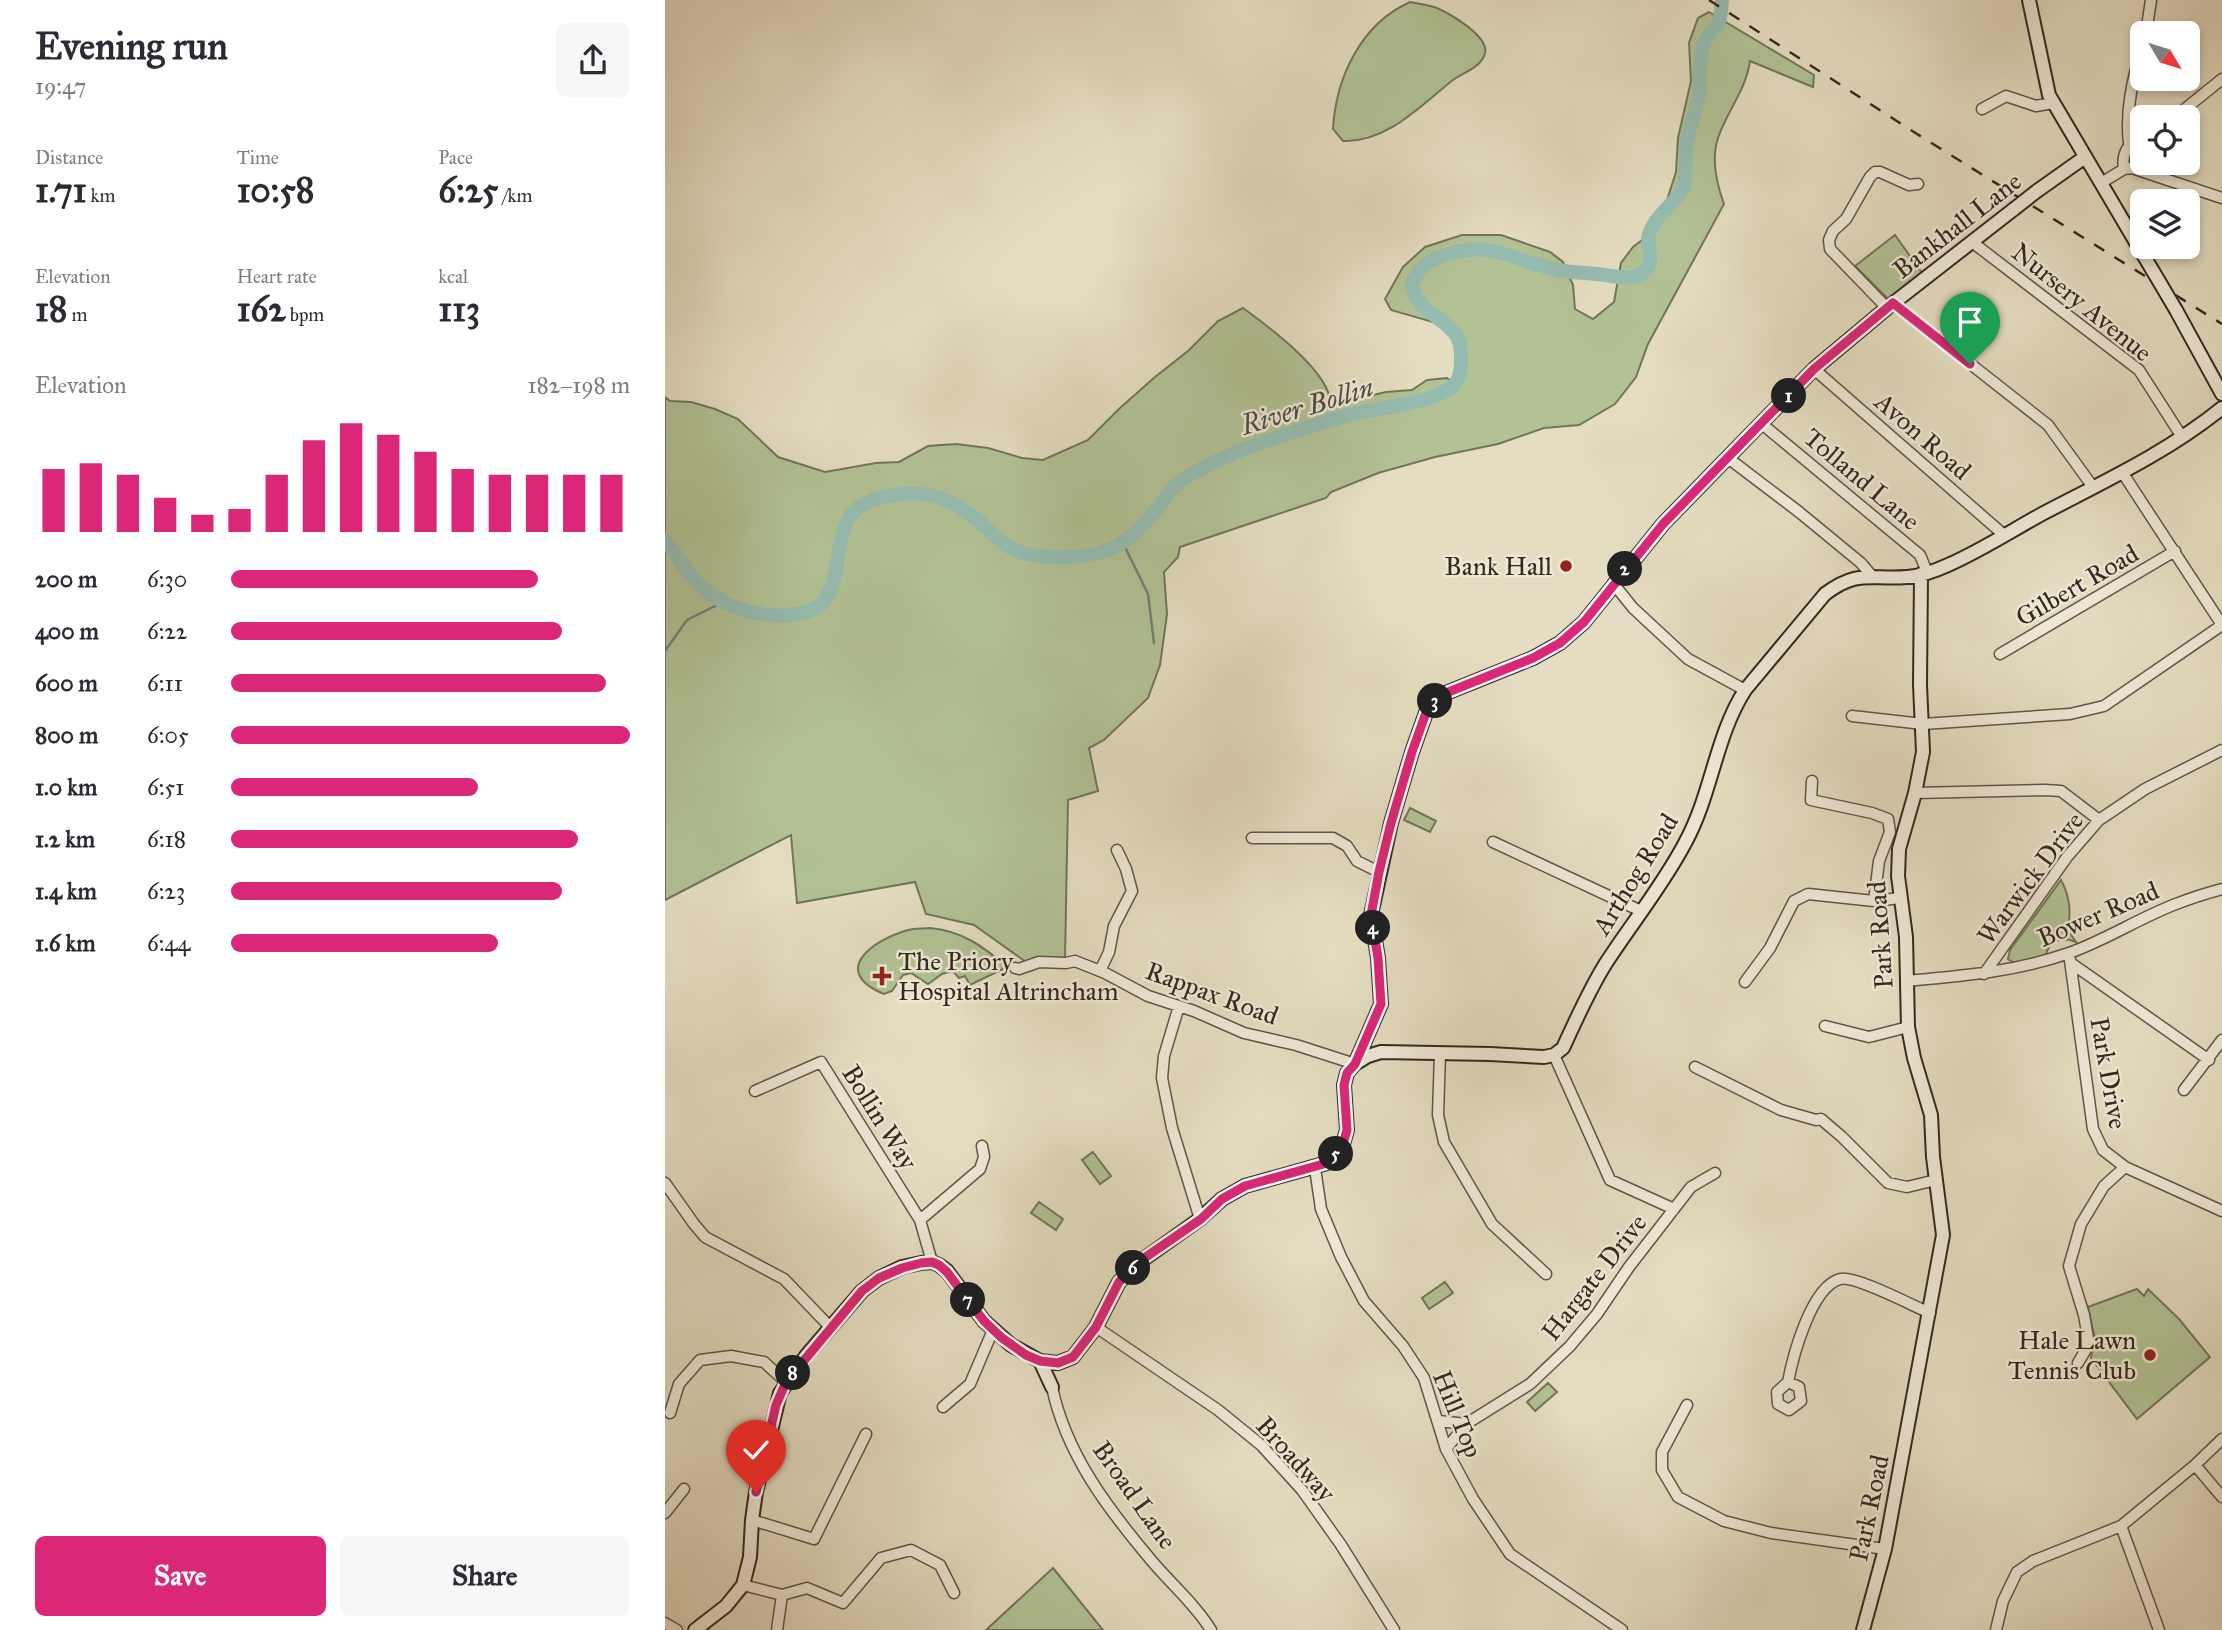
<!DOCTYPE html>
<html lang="en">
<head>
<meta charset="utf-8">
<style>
	body { margin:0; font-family:"IM FELL Great Primer",serif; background:#f7f7f7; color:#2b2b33; height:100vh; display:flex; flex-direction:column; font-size:26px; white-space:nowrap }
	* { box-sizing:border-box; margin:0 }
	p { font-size:23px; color:#7c7c81 }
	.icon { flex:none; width:38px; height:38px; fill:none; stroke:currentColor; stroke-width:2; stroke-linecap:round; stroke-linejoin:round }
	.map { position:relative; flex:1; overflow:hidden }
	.sheet { display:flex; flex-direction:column; background:#fff; width:665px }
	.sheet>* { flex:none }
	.needle { width:46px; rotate:128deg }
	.tools { position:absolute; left:1465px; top:21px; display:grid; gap:14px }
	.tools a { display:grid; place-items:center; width:70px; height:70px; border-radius:10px; background:#fff; box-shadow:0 4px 10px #0003; font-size:35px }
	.pin { position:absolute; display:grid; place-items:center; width:60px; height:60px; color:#fff; margin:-72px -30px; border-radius:50% 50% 50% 0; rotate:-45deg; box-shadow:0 0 7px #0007 }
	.pin .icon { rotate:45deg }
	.km { position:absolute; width:35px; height:35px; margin:-18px; border-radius:50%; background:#222; color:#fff; font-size:19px; line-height:35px; text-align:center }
	.round { display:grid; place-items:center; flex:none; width:74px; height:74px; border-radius:10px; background:#f7f7f7 }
	.head { display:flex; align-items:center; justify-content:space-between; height:119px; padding:0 35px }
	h1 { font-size:38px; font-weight:700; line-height:52px }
	.stats { display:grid; grid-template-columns:repeat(3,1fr); gap:10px; height:119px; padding:7px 35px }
	.stats div { display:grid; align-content:center }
	.stats b { font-size:35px; font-weight:700 }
	.stats small { font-size:19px; font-weight:400 }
	.stats p { font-size:19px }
	.chart { height:196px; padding:14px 35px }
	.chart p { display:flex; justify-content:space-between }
	.chart svg { width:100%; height:126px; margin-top:7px; stroke:#db2777; stroke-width:6 }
	.button { display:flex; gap:14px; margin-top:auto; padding:14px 35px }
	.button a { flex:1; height:80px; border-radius:10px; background:#db2777; color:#fff; font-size:28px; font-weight:700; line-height:80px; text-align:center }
	.button a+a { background:#f7f7f7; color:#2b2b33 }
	ul { padding:0 35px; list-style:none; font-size:23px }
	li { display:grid; grid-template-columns:112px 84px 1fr; align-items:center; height:52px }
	li i { height:18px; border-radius:9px; background:#db2777 }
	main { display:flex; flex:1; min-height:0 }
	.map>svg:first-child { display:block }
</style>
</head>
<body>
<main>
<section class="sheet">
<div class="head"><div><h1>Evening run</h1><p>19:47</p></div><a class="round"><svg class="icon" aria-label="share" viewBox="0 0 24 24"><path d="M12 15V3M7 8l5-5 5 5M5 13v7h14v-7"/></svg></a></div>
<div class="stats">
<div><p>Distance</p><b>1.71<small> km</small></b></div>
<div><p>Time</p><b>10:58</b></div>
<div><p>Pace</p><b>6:25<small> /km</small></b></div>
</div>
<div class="stats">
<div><p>Elevation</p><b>18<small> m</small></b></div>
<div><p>Heart rate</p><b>162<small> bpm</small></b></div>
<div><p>kcal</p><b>113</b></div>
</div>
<div class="chart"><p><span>Elevation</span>182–198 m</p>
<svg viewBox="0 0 160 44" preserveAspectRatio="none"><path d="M5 44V22M15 44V20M25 44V24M35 44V32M45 44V38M55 44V36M65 44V24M75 44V12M85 44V6M95 44V10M105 44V16M115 44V22M125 44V24M135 44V24M145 44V24M155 44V24"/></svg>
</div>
<ul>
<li><b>200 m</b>6:30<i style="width:77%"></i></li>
<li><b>400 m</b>6:22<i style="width:83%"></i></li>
<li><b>600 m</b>6:11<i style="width:94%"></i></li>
<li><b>800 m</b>6:05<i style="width:100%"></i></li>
<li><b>1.0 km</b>6:51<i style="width:62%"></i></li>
<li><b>1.2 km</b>6:18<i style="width:87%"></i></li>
<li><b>1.4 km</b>6:23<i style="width:83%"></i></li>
<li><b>1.6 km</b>6:44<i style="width:67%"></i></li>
</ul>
<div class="button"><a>Save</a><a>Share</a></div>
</section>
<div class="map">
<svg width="1557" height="1630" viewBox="0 0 1557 1630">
	<rect width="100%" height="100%" fill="#e5ddc2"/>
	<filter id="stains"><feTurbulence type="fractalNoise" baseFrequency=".00286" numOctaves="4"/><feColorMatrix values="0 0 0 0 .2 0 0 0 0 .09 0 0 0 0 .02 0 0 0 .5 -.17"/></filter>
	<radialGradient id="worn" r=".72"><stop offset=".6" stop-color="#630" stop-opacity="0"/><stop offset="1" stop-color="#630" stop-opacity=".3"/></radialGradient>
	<path fill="#b2c295" stroke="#72755a" stroke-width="2" d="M745,2C754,4 764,5 772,8C785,14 824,36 820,53C817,67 799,72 788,80C756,105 722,143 678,141L668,129C671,77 696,24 745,2Z
		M1044,12L1149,75L1148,87L1085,61C1081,90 1062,111 1053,138C1046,159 1052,185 1059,204L983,344L971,377L950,404L914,425L879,428L833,444L770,457L713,473L666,492L661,498L515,547L513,557L499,572L502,614L495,665L483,698L439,740L424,748L433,791L403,800L400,958H369L361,962L309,925L261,914L250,882L132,903L126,835L0,900V397L5,401L26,402L50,409L73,419L113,457L160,472L211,463L234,462L263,446L291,444L323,448L357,458L378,460L423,440L455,408L490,377L523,351L553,321L578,308C604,327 658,367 665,398L691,399L721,392L747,390L762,380L782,378L790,384L795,372L794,342L782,326L726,310L720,299L738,267L760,247L797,235H836L885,252L898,262L908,285L910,309L928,319L949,302L956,263L968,247L993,228L1011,172L1013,138L1026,81L1024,43L1033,18Z
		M1230,235L1257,273L1223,299L1190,266Z
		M745,808L771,821L765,832L739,820Z
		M1396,880C1405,897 1406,911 1403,930L1411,942C1399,937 1384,939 1381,955L1349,963L1343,959L1345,950Z
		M265,928C297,931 318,946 342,967L305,985L300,976L294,978L288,971L277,974L263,984L246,973L238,975L227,991L219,994C164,971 208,940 243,930C250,928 258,929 265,928Z
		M428,1152L446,1176L435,1184L417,1160Z
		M374,1202L398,1219L391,1230L366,1213Z
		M780,1282L788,1293L764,1309L757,1298Z
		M1472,1289L1479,1296L1483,1289L1514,1319L1545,1357L1472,1419L1426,1358L1429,1335L1423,1307Z
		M883,1383L892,1392L870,1411L862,1402Z
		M388,1568L438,1630H321Z"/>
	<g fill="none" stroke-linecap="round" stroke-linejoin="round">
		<path stroke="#6e8177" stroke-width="2.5" d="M458,543L483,594L489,643
			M0,651L22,620L58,602"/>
		<path stroke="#96bcb1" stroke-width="14" d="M0,540C10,552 18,567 29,579C52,606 91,618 125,615C138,613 154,610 161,599C167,589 169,579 171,568C179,521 180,503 230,495C267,489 292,502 319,526C327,533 335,542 344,547C366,560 399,558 424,555C457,550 476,530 495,505C500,498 504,491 510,486C528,470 568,453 590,445C621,434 653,424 684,415C709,408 778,403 791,382C796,376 796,366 796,358C796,351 795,341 791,335C777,314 725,299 759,266C765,261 774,257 781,255C830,238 854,265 899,271C913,273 927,273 940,275C953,277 968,281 979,272C992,262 980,247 984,234C990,215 1009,205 1018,188C1022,179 1020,158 1021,147C1023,131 1029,116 1033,100C1037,81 1032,62 1039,43C1042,34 1048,32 1053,24C1056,17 1056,8 1057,0"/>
		<defs>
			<path id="street" d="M1481,33L1486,0
				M1317,109L1341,96L1371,106L1388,103
				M1510,117L1557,79
				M1464,143C1460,111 1468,78 1477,47
				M1459,169C1456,152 1465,143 1477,134
				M1436,183L1459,169L1467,168L1557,198
				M1307,242L1474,370L1517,437
				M1228,303L1383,425L1428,487
				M1222,308L1165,249L1164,240L1168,231L1181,219L1205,177L1210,172H1215L1244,185L1253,184
				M1149,369L1339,535
				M1097,424L1255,555L1262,572
				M1063,458L1134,512L1196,563L1206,575
				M1457,472L1557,625
				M948,583L968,608L1023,659L1080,690
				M1335,654L1510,551
				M1187,716L1258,724L1405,714L1439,706L1557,625
				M1147,781L1146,800L1207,813L1223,819L1225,832L1214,861L1209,901
				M1250,793L1380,790L1396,791L1434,820
				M587,838H668L682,846L692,861L714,872
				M828,842L976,911
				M1404,953L1428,1129L1438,1150L1460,1167L1557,1211
				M1406,963L1544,1060
				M350,968L354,969L374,962L401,963L410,961L440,973L483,996L529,1011L579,1033L631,1045L690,1064
				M435,971L444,952L449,926L467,891L461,869L452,850
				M1319,974L1402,857L1434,820L1480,789L1557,750
				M1241,981C1297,976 1350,972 1404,953C1441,940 1474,918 1511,904C1526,898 1542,893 1557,889
				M1080,982L1105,948L1129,901L1143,894L1209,901L1235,898
				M514,1006L499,1056L497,1078L507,1128L535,1219
				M1160,1026L1204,1037L1243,1027
				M775,1053L773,1115L779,1142L827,1224L881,1274
				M889,1055L945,1180L1009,1209
				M1030,1067L1116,1110L1151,1120L1156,1119L1177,1137L1223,1183L1242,1187L1271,1180
				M1519,1090L1557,1040
				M90,1091L156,1062L255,1220L267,1262
				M650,1168L656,1209L676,1257L699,1301L738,1346L759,1378L781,1449L808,1499L845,1554L957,1630
				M0,1183L29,1224L40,1237L119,1279L166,1328
				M255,1220L315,1169L319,1157L317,1146
				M431,1327L553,1410L596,1445L637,1490L676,1545L729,1630
				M1413,1363L1424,1344L1419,1315L1404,1266L1416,1224L1439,1186L1460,1167
				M1123,1382L1134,1387L1136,1401L1124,1410L1113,1404L1112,1392L1123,1382C1128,1356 1146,1287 1175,1279C1190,1275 1248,1306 1265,1313
				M387,1387C401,1454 443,1509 486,1560C506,1584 530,1604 546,1630
				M1022,1405L997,1452V1470L1013,1497L1059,1521L1106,1533L1220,1549
				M278,1407L305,1384L328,1330
				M5,1413L14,1384L35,1360L66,1356L99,1362L121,1382
				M774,1421L801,1424
				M781,1449L801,1424L865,1384L905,1346L932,1314L964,1267L1026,1187L1050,1173
				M1530,1465L1557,1497
				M0,1513L19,1489
				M87,1520L149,1539L201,1434
				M1456,1526L1494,1630
				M78,1585L117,1595L112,1630
				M117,1595L142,1588L178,1603L216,1558L246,1550L275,1565L289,1593
				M0,1623L12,1630
				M1331,1630L1338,1601L1352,1572L1368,1561L1456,1526L1530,1465L1557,1439"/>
			<path id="secondary" d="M1364,0L1384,95L1476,251
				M1372,191L1420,157
				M1511,310L1557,394
				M690,1064L703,1056L716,1052L825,1054L879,1057L889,1055L898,1048C911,1020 924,990 941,963C967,923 998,885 1020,843C1047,794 1050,737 1080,690L1160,594C1193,569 1206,580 1242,577C1255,576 1270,571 1283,565C1315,551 1346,531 1377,514C1438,482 1503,452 1557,408
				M375,1361L393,1363L408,1357L431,1327L454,1282L476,1261L535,1219L557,1199L580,1186L662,1163L678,1144L682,1130L679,1085L682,1073L690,1064L716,1004L713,958L706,915L726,823L747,752L762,710L776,695L868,658L895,643L919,622L998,524L1149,369L1222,308L1349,209
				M30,1630L61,1606L78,1585L85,1557L87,1520L91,1492L115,1393L141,1356L197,1291L214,1278L237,1267L256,1263L267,1262L274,1265L282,1271L319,1321L346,1345L375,1361L387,1387
				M1198,1630L1220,1549L1278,1235L1268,1157L1266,1115L1249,1058L1243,1027L1241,937L1233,876L1234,849L1250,793L1258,752L1255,685L1256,574"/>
		</defs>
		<use href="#street" stroke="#605548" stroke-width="13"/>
		<use href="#secondary" stroke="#33281f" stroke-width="16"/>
		<use href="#street" stroke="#eee9d7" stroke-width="10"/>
		<use href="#secondary" stroke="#eee9d7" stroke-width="12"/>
		<path stroke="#33281f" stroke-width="2.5" stroke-dasharray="12 12" stroke-linecap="butt" d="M1044,0L1252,134L1557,324"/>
		<defs>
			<path id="secondary-bridge" d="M1349,209L1372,191
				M1476,251L1511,310"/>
		</defs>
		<use href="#secondary-bridge" stroke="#33281f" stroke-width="16" stroke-linecap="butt"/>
		<use href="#secondary-bridge" stroke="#eee9d7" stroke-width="12"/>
	</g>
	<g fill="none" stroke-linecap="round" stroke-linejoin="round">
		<defs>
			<path id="route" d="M91,1492L111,1405L121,1382L197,1291L214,1278L237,1268L256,1263L267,1262L274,1265L282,1272L319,1321L337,1338L361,1355L375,1361L393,1363L408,1357L431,1327L454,1282L475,1261L536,1219L557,1199L580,1186L662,1163L671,1154L678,1144L682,1130L679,1085L682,1073L690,1064L716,1004L713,958L706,915L714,872L726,823L747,752L762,710L776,695L868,658L895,643L919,622L998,524L1149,369L1228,303L1305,364"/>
		</defs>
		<use href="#route" stroke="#fff" stroke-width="14"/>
		<use href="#route" stroke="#db2777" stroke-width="9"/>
	</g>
	<g fill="#8f2418" stroke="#eee9d7" stroke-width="2.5">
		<circle cx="901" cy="566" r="7"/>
		<path d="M213.5 965.5h7v7h7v7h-7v7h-7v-7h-7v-7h7z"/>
		<circle cx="1485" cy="1355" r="7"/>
	</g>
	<g text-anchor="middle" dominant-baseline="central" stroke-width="5" stroke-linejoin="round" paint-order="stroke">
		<g font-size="26" fill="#33281f" stroke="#eee9d7">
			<text transform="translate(1292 225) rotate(-38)">Bankhall Lane</text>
			<text transform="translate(1417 302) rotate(39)">Nursery Avenue</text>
			<text transform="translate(1258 436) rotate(41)">Avon Road</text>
			<text transform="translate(1197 479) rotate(40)">Tolland Lane</text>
			<text transform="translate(1412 585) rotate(-30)">Gilbert Road</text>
			<text transform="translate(970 874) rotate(-58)">Arthog Road</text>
			<text transform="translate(1365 878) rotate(-53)">Warwick Drive</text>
			<text transform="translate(1433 914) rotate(-23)">Bower Road</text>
			<text transform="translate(1215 935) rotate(-94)">Park Road</text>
			<text transform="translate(547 993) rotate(20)">Rappax Road</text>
			<text transform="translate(1444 1073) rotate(80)">Park Drive</text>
			<text transform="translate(215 1117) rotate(58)">Bollin Way</text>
			<text transform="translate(929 1277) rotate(-52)">Hargate Drive</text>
			<text transform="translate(793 1414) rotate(68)">Hill Top</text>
			<text transform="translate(631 1459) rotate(48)">Broadway</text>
			<text transform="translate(470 1495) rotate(55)">Broad Lane</text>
			<text transform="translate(1204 1508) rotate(-78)">Park Road</text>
		</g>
		<g font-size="26" fill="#33281f" stroke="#eee9d7" text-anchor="end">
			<text x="887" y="566">Bank Hall</text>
			<text x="233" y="961" text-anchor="start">The Priory<tspan x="233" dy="30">Hospital Altrincham</tspan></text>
			<text x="1471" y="1340">Hale Lawn<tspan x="1471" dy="30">Tennis Club</tspan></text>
		</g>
		<g font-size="28" font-style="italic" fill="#4c4d44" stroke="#eee9d7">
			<text transform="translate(642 406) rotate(-17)">River Bollin</text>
		</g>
	</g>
	<rect width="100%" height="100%" filter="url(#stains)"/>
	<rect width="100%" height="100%" fill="url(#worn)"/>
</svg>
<div class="tools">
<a><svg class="needle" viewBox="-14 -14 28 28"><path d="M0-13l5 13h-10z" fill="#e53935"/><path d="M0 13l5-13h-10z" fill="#7c7c81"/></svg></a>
<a><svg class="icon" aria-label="locate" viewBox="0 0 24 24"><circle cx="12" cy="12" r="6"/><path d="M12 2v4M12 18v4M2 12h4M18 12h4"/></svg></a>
<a><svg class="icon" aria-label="layers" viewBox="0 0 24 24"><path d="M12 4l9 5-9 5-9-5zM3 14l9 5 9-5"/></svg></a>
</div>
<div class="pin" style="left:1305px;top:364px;background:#1e9e55"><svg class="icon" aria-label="arrive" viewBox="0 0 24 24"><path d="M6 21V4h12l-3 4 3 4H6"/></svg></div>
<div class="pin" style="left:91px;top:1492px;background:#d93025"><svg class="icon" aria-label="check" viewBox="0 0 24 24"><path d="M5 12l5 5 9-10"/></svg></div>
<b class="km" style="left:1124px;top:396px">1</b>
<b class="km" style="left:960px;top:569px">2</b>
<b class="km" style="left:770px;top:701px">3</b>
<b class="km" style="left:708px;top:928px">4</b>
<b class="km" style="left:671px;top:1154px">5</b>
<b class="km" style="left:468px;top:1268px">6</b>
<b class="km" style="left:303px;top:1300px">7</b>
<b class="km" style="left:128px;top:1373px">8</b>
</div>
</main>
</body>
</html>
